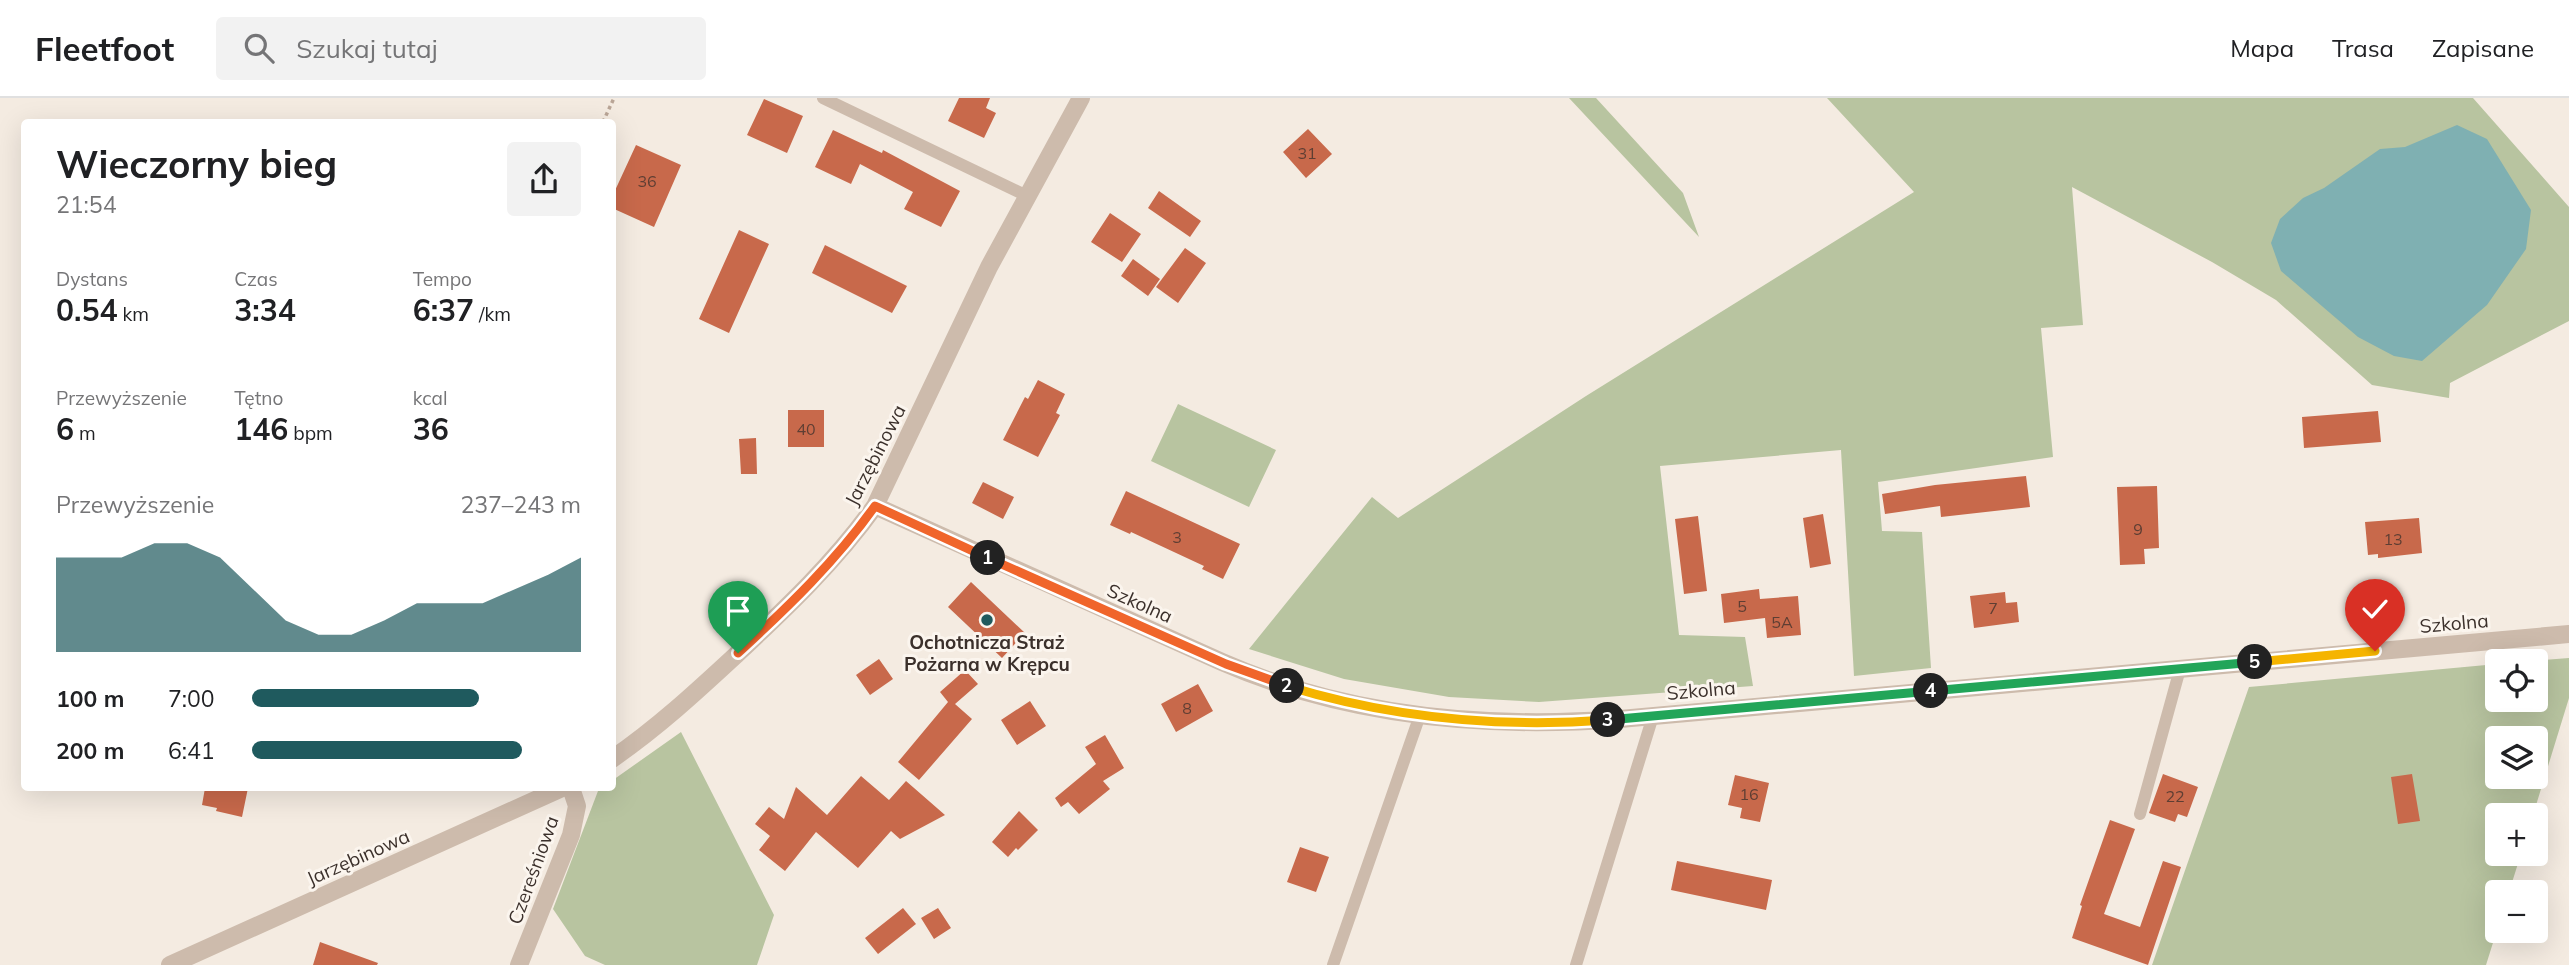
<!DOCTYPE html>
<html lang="pl">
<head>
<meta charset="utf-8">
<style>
	body { margin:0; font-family:Mulish,sans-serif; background:#f2f2f2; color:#202124; height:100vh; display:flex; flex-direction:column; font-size:26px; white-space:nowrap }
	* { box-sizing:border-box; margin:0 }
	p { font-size:23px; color:#757577 }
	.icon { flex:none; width:38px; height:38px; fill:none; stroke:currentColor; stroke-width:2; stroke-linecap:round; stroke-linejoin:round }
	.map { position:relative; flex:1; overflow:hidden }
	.sheet { position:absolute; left:21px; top:21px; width:595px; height:672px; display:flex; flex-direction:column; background:#fff; border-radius:7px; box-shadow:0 7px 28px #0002 }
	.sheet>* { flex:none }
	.fabs { position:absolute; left:2485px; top:551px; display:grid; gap:14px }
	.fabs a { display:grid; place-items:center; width:63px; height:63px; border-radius:7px; background:#fff; box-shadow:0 7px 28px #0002; font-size:35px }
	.pin { position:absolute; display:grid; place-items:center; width:60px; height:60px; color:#fff; margin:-72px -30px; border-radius:50% 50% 50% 0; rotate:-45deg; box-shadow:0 0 7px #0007 }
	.pin .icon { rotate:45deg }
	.km { position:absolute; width:35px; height:35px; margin:-18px; border-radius:50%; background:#222; color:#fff; font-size:19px; line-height:35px; text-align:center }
	.round { display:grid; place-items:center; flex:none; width:74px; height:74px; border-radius:7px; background:#f2f2f2 }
	.overview { display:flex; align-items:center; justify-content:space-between; height:119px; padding:0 35px }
	h1 { font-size:38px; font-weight:700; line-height:52px }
	.metrics { display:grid; grid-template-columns:repeat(3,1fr); gap:10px; height:119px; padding:7px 35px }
	.metrics div { display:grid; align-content:center }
	.metrics b { font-size:30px; font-weight:700 }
	.metrics small { font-size:19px; font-weight:400 }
	.metrics p { font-size:19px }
	.chart { height:196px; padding:14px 35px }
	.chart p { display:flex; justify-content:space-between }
	.chart svg { width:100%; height:126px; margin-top:7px; fill:#1f5a5e; opacity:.7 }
	ul { padding:0 35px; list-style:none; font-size:23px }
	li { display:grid; grid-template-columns:112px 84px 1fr; align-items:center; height:52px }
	li i { height:18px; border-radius:9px; background:#1f5a5e }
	header { display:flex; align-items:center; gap:42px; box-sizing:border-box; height:98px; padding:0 35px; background:#fff; border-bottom:2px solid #e0e0e0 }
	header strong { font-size:33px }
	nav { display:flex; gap:38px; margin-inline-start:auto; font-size:24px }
	.search { width:490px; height:63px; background:#f2f2f2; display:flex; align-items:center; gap:18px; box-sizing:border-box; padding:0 24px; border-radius:7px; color:#757577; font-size:26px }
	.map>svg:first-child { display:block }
</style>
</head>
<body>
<header>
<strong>Fleetfoot</strong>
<div class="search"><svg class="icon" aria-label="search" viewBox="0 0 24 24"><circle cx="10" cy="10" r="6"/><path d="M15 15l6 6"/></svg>Szukaj tutaj</div>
<nav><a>Mapa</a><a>Trasa</a><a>Zapisane</a></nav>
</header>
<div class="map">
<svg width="2569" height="867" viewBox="0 0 2569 867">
	<rect width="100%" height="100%" fill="#f4ebe1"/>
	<path fill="#b8c4a0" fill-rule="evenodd" d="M1569,0H1596L1683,95L1699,139Z
		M1827,0H2473L2569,109V223L2450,285L2449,300L2372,287L2276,202L2212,164L2072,89L2083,227L2041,230L2053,359L1878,384L1882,433L1922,434L1931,570L1854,578L1841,352L1660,368L1679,537L1745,539L1753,588L1539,604L1449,599L1344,581L1249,551L1372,399L1398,420L1586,298L1914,94Z
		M1178,306L1276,352L1249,409L1151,363Z
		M2569,560V600L2533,717L2497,718V756H2521L2509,794H2497V832L2486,867H2152L2249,589L2497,566V602H2536V564L2529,563ZM2497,640H2536V679H2497Z
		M681,634L774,817L757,867H605L585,858L553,811L598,693L602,690H612L613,682Z"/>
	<path fill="#7fb0b2" d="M2457,27L2487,41L2531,112L2526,151L2487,207L2422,263L2394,258L2358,239L2281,173L2271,145L2280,121L2303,100L2324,90L2380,51L2405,49Z"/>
	<path fill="#c8694b" d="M959,0H990L986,10L996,15L984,40L948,23Z
		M764,1L803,18L787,55L747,37Z
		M1308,31L1332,56L1306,80L1283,54Z
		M833,32L882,55L883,52L960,93L941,129L904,111L913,94L860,66L851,86L815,69Z
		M636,47L681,67L654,129L612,110V99Z
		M1159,93L1201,123L1190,139L1148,110Z
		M1110,115L1141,136L1122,164L1091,144Z
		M739,132L769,146L729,235L699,221Z
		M825,147L907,188L892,215L812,175Z
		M1185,150L1206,165L1178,205L1156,189Z
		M1133,161L1160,181L1148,198L1121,178Z
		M1038,282L1065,296L1056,315L1060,317L1038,359L1003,342L1025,299L1028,301Z
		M788,312H824V349H788Z
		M2378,313L2381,344L2304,350L2302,319Z
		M756,340L757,376H741L739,341Z
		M2026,378L2030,409L1941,419L1940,408L1885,416L1882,396L1935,387Z
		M983,384L1014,399L1003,421L972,405Z
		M2157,388L2159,450L2144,451L2145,466L2120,467L2117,389Z
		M1126,393L1240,446L1223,481L1202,471L1204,468L1131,434L1130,436L1110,427Z
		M1823,416L1831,466L1810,470L1803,420Z
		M1698,418L1707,493L1684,496L1675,421Z
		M2419,420L2422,455L2378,460V456L2368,457L2365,424Z
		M971,484L1025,535L1002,560L948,509Z
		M1759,491L1760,501L1798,498L1801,537L1767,540L1765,520L1724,525L1721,496Z
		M2005,494L2006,505L2017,504L2019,524L1974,530L1970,498Z
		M879,561L893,581L870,597L856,577Z
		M965,572L978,586L955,606L972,621L919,682L898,664L948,604L940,594Z
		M1198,586L1213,613L1176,634L1161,606Z
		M1030,603L1046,628L1017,647L1001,622Z
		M1105,637L1124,670L1103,683L1110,691L1079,716L1068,704L1061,709L1055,700L1096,666L1085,649Z
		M2163,676L2198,689L2187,719L2178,716L2175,724L2149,715Z
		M2412,676L2420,723L2398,726L2391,679Z
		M1735,677L1769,685L1760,724L1740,720L1742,710L1728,707Z
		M861,678L889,702L906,683L945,717L900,741L891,733L858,770L816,734L785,773L759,752L770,738L755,726L769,709L784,721L796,689L827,717Z
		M205,690H248L242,719L216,713L217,710L202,707Z
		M1019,713L1038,732L1018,752L1016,750L1008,759L992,744Z
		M2110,722L2135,731L2104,816L2140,829L2163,763L2181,769L2148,867L2072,840L2082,808L2080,807Z
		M1300,749L1329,759L1316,794L1287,784Z
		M1677,763L1772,782L1766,812L1671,792Z
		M903,810L916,826L878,856L865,840Z
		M938,810L951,830L934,841L921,820Z
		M320,844L378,865L377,867H313Z"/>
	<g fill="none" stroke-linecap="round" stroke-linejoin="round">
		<path stroke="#b9a596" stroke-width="3.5" stroke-dasharray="3.5 3.5" stroke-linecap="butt" d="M603,24L614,0"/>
		<path stroke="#cdbbac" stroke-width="12" d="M823,0L1027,98
			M2140,716L2180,571
			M1333,867L1420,617
			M1576,867L1653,618"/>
		<path stroke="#cdbbac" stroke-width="18" d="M519,867L571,737L577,708L571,690"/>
		<path stroke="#cdbbac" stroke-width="18" d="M875,408L1222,564C1347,619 1485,631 1620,621L2569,536
			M612,661C657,630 696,594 736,557C786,510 835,464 875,408L989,169L1081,0
			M170,867L562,690"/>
	</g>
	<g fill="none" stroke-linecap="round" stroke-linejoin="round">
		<defs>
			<path id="split-1" d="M738,555C788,509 836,463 875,408L988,460"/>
			<path id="split-2" d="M988,460L1226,566L1287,588"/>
			<path id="split-3" d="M1287,588C1391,620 1499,630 1608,622"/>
			<path id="split-4" d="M1608,622L1931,593"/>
			<path id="split-5" d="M1931,593L2255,564"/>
			<path id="split-6" d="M2255,564L2375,553"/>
		</defs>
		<use href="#split-1" stroke="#fff" stroke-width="14"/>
		<use href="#split-2" stroke="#fff" stroke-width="14"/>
		<use href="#split-3" stroke="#fff" stroke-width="14"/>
		<use href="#split-4" stroke="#fff" stroke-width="14"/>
		<use href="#split-5" stroke="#fff" stroke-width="14"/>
		<use href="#split-6" stroke="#fff" stroke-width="14"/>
		<use href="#split-1" stroke="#f0652b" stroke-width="9"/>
		<use href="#split-2" stroke="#f0652b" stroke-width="9"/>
		<use href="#split-3" stroke="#f5b400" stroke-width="9"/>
		<use href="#split-4" stroke="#22a559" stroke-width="9"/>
		<use href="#split-5" stroke="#22a559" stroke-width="9"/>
		<use href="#split-6" stroke="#f5b400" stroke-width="9"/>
	</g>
	<circle fill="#1f5a5e" stroke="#fbf5ee" stroke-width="2.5" cx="987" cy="522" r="7"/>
	<g text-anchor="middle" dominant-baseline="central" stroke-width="6" stroke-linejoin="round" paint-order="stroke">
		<g font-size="16" fill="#5e3e33">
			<text x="1307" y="55">31</text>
			<text x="647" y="83">36</text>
			<text x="806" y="331">40</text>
			<text x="2138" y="431">9</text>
			<text x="1177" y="439">3</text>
			<text x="2393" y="441">13</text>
			<text x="1742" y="508">5</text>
			<text x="1993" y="510">7</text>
			<text x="1782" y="524">5A</text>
			<text x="1187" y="610">8</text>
			<text x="1749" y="696">16</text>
			<text x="2175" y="698">22</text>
		</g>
		<g font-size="19" fill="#3b302b" stroke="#fbf5ee">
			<text transform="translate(875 357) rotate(-63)">Jarzębinowa</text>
			<text transform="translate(1140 505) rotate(24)">Szkolna</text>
			<text transform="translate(2454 525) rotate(-5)">Szkolna</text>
			<text transform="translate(1701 592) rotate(-5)">Szkolna</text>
			<text transform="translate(358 759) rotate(-24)">Jarzębinowa</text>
			<text transform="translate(533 772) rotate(-70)">Czereśniowa</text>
		</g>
		<g font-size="19" font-weight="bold" fill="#3b302b" stroke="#fbf5ee">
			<text x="987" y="544">Ochotnicza Straż<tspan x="987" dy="22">Pożarna w Krępcu</tspan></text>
		</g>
	</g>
</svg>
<div class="fabs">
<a><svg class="icon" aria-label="locate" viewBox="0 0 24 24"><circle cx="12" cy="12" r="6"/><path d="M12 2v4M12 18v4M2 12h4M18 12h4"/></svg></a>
<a><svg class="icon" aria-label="layers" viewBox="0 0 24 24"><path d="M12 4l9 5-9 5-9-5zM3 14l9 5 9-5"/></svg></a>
<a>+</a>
<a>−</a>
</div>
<div class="pin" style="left:738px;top:555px;background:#1e9e55"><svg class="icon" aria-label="arrive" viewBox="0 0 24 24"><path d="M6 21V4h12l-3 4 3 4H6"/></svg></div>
<div class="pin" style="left:2375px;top:553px;background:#d93025"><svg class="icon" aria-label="check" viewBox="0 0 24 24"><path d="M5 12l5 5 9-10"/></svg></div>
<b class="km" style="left:988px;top:460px">1</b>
<b class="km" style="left:1287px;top:588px">2</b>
<b class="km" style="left:1608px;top:622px">3</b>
<b class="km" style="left:1931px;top:593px">4</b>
<b class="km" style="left:2255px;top:564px">5</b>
<section class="sheet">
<div class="overview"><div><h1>Wieczorny bieg</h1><p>21:54</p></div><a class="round"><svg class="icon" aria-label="share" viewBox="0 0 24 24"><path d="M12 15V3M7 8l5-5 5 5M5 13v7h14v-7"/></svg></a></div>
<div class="metrics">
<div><p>Dystans</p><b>0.54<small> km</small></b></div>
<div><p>Czas</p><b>3:34</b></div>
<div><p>Tempo</p><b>6:37<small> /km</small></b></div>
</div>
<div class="metrics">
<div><p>Przewyższenie</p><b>6<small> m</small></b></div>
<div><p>Tętno</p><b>146<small> bpm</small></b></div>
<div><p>kcal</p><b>36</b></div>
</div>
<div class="chart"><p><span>Przewyższenie</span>237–243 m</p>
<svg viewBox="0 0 160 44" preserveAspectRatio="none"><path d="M0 44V11L10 11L20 11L30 6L40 6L50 11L60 22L70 33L80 38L90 38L100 33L110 27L120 27L130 27L140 22L150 17L160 11V44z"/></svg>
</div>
<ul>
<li><b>100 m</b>7:00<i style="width:69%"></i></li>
<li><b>200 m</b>6:41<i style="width:82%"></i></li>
</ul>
</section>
</div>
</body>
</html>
